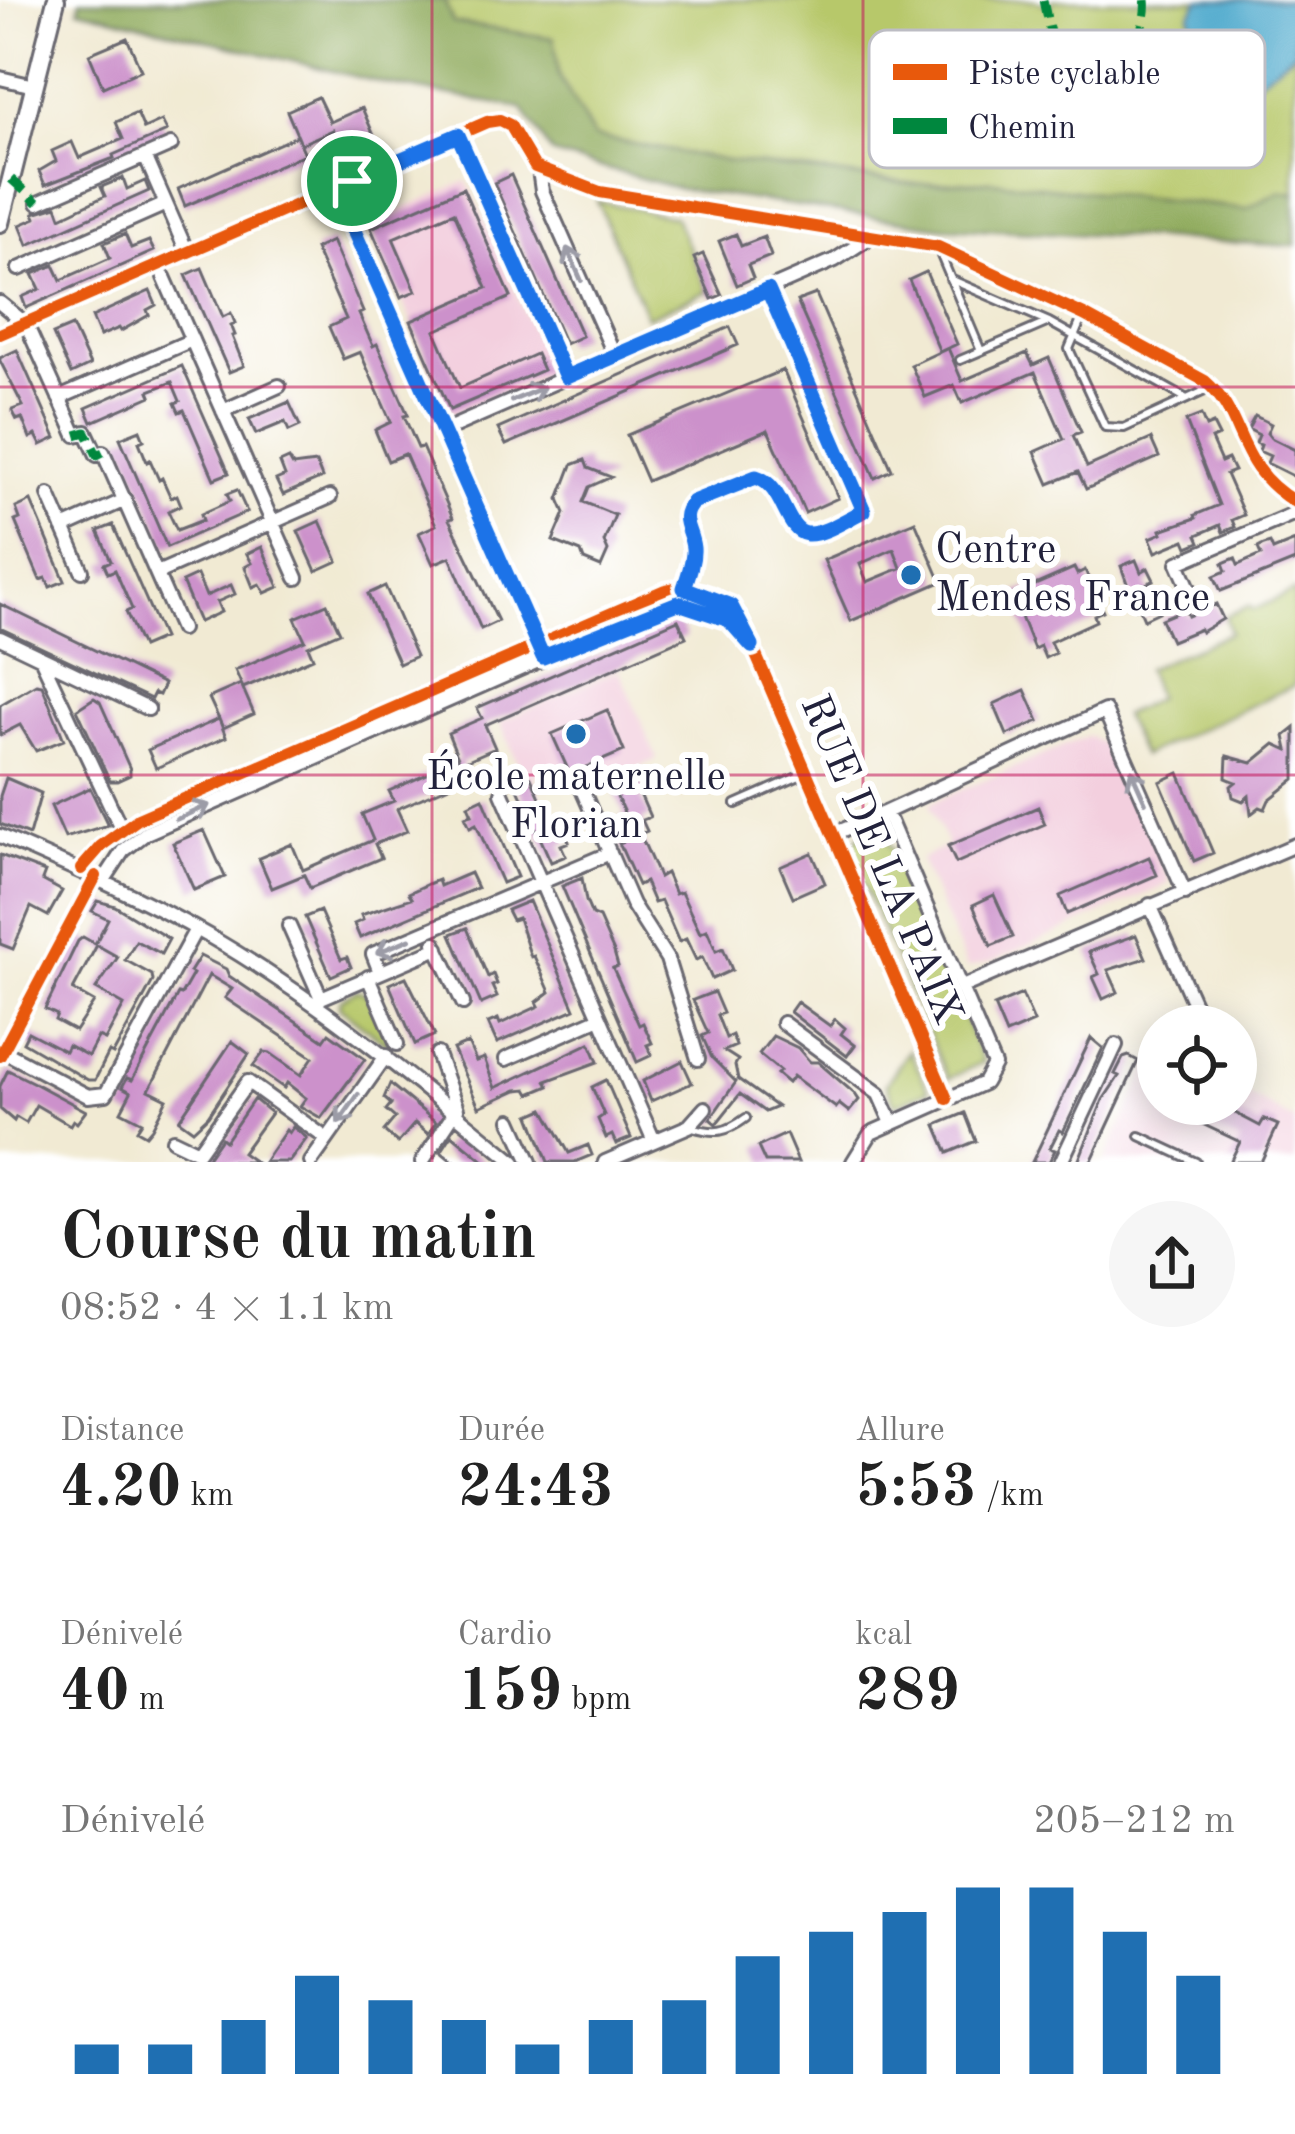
<!DOCTYPE html>
<html lang="fr">
<head>
<meta charset="utf-8">
<style>
	body { margin:0; font-family:"Old Standard TT",serif; background:#f6f6f6; color:#222; height:100vh; display:flex; flex-direction:column; font-size:45px; white-space:nowrap }
	* { box-sizing:border-box; margin:0 }
	p { font-size:39px; color:#767676 }
	.icon { flex:none; width:66px; height:66px; fill:none; stroke:currentColor; stroke-width:2; stroke-linecap:round; stroke-linejoin:round }
	.map { position:relative; height:1162px; overflow:hidden }
	.sheet { display:flex; flex-direction:column; background:#fff; flex:1 }
	.sheet>* { flex:none }
	.controls { position:absolute; left:1137px; top:1005px; display:grid; gap:24px }
	.controls a { display:grid; place-items:center; width:120px; height:120px; border-radius:50%; background:#fff; box-shadow:0 6px 30px #0003; font-size:60px }
	.pin { position:absolute; display:grid; place-items:center; width:102px; height:102px; color:#fff; margin:-51px; border:6px solid #fff; border-radius:50%; box-shadow:0 3px 12px #0007 }
	.round { display:grid; place-items:center; flex:none; width:126px; height:126px; border-radius:63px; background:#f6f6f6 }
	.summary { display:flex; align-items:center; justify-content:space-between; height:204px; padding:0 60px }
	h1 { font-size:66px; font-weight:700; line-height:90px }
	.metrics { display:grid; grid-template-columns:repeat(3,1fr); gap:18px; height:204px; padding:12px 60px }
	.metrics div { display:grid; align-content:center }
	.metrics b { font-size:60px; font-weight:700 }
	.metrics small { font-size:33px; font-weight:400 }
	.metrics p { font-size:33px }
	.chart { height:336px; padding:24px 60px }
	.chart p { display:flex; justify-content:space-between }
	.chart svg { width:100%; height:216px; margin-top:12px; stroke:#1f6fb2; stroke-width:6 }
	.map>svg:first-child { display:block }
</style>
</head>
<body>
<div class="map">
<svg width="1295" height="1162" viewBox="0 0 1295 1162">
	<rect width="100%" height="100%" fill="#fff"/>
	<filter id="ink" filterUnits="userSpaceOnUse"><feTurbulence type="fractalNoise" baseFrequency=".00833" numOctaves="2"/><feDisplacementMap in="SourceGraphic" scale="24" xChannelSelector="R" yChannelSelector="G"/><feConvolveMatrix kernelMatrix="1 2 1 2 8 2 1 2 1" color-interpolation-filters="sRGB"/></filter>
	<filter id="wash" filterUnits="userSpaceOnUse"><feTurbulence type="fractalNoise" baseFrequency=".004" numOctaves="4" result="noise"/><feDisplacementMap in="SourceGraphic" scale="48" xChannelSelector="R" yChannelSelector="G"/><feGaussianBlur stdDeviation="2.7" result="paint"/><feColorMatrix in="noise" values="0 0 0 0 0 0 0 0 0 0 0 0 0 0 0 0 0 1.4 0 .05"/><feComposite in="paint" operator="in"/></filter>
	<g filter="url(#wash)">
		<rect width="100%" height="100%" fill="#f1ead3"/>
		<path fill="#f3cfde" d="M467,181L551,373L453,415L368,224Z
			M619,670L657,759L602,783L597,772L564,786L555,767L525,780L500,722Z
			M1088,736L1104,745L1125,794L1131,792L1170,883L993,961L967,968L920,859L948,846L929,804Z
			M1158,1047V1104H1236V1088L1295,1121V1162H1104Z"/>
		<path fill="#b7c86b" stroke="#6c7553" stroke-width="3" d="M444,0H1035L1051,7L1052,0H1199L1190,16L1251,87L1295,51V193L1279,192L1247,209L993,181L915,184L728,161L594,137L559,76L554,38L453,23Z
			M597,201L675,217L708,291L647,317Z
			M1295,591V685L1142,756L1123,715L1157,698L1146,669L1230,633L1225,616L1249,606L1253,610Z
			M871,831L881,833L892,848L983,1062L948,1079L851,856C852,840 857,836 871,831Z
			M357,990L367,994L392,1049L339,1007L341,999Z
			M909,1050L929,1090L895,1105L886,1084Z"/>
		<path fill="#91ac5f" stroke="#5a674d" stroke-width="3" d="M80,0H444L453,23L554,38L559,76L594,137L728,161L915,184L993,181L1246,209L1280,192L1295,193V246L942,227L680,189L552,154L522,108L386,84L79,9Z"/>
		<path fill="#4ea9cc" stroke="#386684" stroke-width="3" d="M1199,0H1295V51L1251,87L1209,79L1190,15Z"/>
		<g id="blocks">
			<path fill="#cc91cb" fill-rule="evenodd" d="M127,38L141,70L103,87L89,54Z
				M318,97L330,122L362,108L375,138L343,152L333,130L301,144L287,111Z
				M137,113L144,129L162,121L167,131L113,155L114,158L45,185L39,171L56,161L52,151L72,142L79,158L123,139L116,122Z
				M297,136L305,154L185,206L178,189Z
				M511,175L582,336L565,344L494,183Z
				M123,178L127,189L145,181L149,191L28,245L20,225L36,218L34,213L57,206L61,217L105,196L101,187Z
				M463,188L511,297L435,331L460,388L536,354L543,370L450,410L411,321L487,288L454,212L393,238L416,291L401,297L371,228Z
				M125,234L131,248L149,241L154,251L26,308L22,297L40,289L33,274L54,265L61,280L110,258L104,243Z
				M736,234L741,246L764,237L771,256L748,265L753,278L737,285L719,241Z
				M332,241L363,312L359,314L373,346L377,344L408,415L404,416L418,448L422,447L453,518L449,519L498,621L481,629L450,557L433,564L419,533L436,525L405,454L388,461L375,430L391,422L360,352L343,359L329,327L346,319L315,249Z
				M703,254L722,295L712,299L694,258Z
				M202,268L223,317L231,313L235,323L231,325L235,335L232,336L244,366L229,372L186,275Z
				M926,272L957,344L940,352L909,280Z
				M150,291L156,305L147,310L149,315L121,331L119,328L100,336L92,317Z
				M816,294L892,470L875,478L797,301Z
				M72,326L90,365L71,374L53,334Z
				M730,327L738,345L506,445L498,429Z
				M948,348L962,381L1027,353L1033,365L1049,358L1081,432L1073,435L1087,467L1151,439L1159,457L1086,489L1078,472L1049,484L1035,452L1064,439L1035,372L962,403L954,385L925,397L911,365Z
				M17,350L56,438L41,445L36,435L30,438L22,418L17,420L12,410L23,406L0,361V358Z
				M182,366L229,473L214,479L184,410L179,412L175,403L180,401L172,382L149,391L151,396L92,422L86,408Z
				M783,370L838,498L805,513L768,430L647,481L627,435Z
				M289,402L300,426L289,431L285,422L256,434L249,419Z
				M1201,415L1206,427L1213,424L1219,436L1211,439L1221,462L1228,459L1234,471L1226,474L1244,515L1232,520L1235,527L1223,532L1220,525L1197,535L1200,542L1188,547L1185,540L1156,552L1150,538L1162,533L1161,530L1196,518L1195,515L1219,505L1186,421Z
				M1255,416L1271,424L1267,433L1271,438L1295,450V477L1267,463L1270,456L1259,451L1261,445L1256,443L1259,435L1248,429Z
				M140,430L144,440L139,442L147,462L150,460L159,480L162,478L171,498L177,495L181,505L168,511L177,530L203,520L201,514L230,501L227,494L237,490L247,512L167,547L120,438Z
				M289,459L293,466L316,463L322,478L283,495L276,480L285,476L280,463Z
				M585,460L588,468L611,477L589,487L583,502L615,515L604,542L608,551L601,567L584,560L581,552L553,541L565,513L559,499L572,465Z
				M31,501L65,581L50,587L46,578L40,580L15,521L20,519L16,508Z
				M320,521L338,561L316,571L298,531Z
				M915,521L941,582L851,621L824,560ZM894,549L901,568L867,582L860,564Z
				M113,525L163,638L142,647L126,612L132,609L115,570L108,573L104,564L111,561L98,531Z
				M1295,541V561L1221,591L1214,576L1226,571L1223,563L1235,558L1238,565L1261,555L1258,548L1264,545L1270,543L1273,550Z
				M262,547L279,587L265,593L260,584L253,587L245,567L252,563L247,554Z
				M1136,560L1141,572L1148,568L1154,580L1146,584L1159,612L1144,619L1139,607L1136,609L1121,566Z
				M1074,568L1077,574L1085,570L1103,611L1094,615L1096,621L1050,642L1055,653L1045,658L1040,646L1034,649L1012,595Z
				M197,575L206,596L231,585L235,594L217,602L221,612L199,622L182,582Z
				M385,586L416,656L399,664L368,594Z
				M0,604L164,684L159,695L154,693L151,699L0,628Z
				M327,604L340,632L308,646L313,658L243,688L235,670L305,640L295,618Z
				M1216,604L1223,619L1201,632L1200,629L1171,641L1161,619L1185,609L1188,616Z
				M678,620L686,637L485,725L495,748L461,763L467,778L397,809L407,831L375,844L381,858L310,888L304,875L272,888L259,858L292,844L303,870L373,840L362,814L394,801L389,791L459,760L448,733L482,718L477,708Z
				M36,684L42,685L64,740L36,751L20,725L0,735V705Z
				M241,684L254,714L223,728L209,698Z
				M1025,690L1039,721L1007,735L994,704Z
				M94,698L100,702L130,769V775L117,781H110L77,709Z
				M607,710L624,751L570,774L552,734Z
				M219,719L226,737L156,768L148,750Z
				M1295,728V779L1269,800L1265,809L1260,807L1251,814L1249,796L1243,801L1233,797L1231,786L1236,782L1226,778L1227,756L1252,763L1275,744L1288,750L1285,736Z
				M1179,773L1213,853L1194,861L1160,782Z
				M531,777L557,836L565,832L569,842L561,845L566,856L551,862L516,784Z
				M6,778L41,793L29,835L0,824V796Z
				M641,781L646,791L640,794L650,817L642,820L647,831L640,834L659,877L666,873L675,894L681,892L700,933L707,930L716,951L723,948L732,970L712,979L702,957L696,960L686,939L679,942L661,901L654,903L645,882L638,885L619,843L627,840L617,819L625,815L615,793Z
				M90,788L108,825L65,838L51,806Z
				M483,798L517,877L502,883L476,824L470,827L465,816L472,814L468,805Z
				M1038,807L1045,824L956,863L948,846Z
				M204,830L225,877L194,890L173,843Z
				M812,853L825,883L793,897L780,867Z
				M0,855L45,872L42,880L62,891L48,916L31,907L13,949L0,944Z
				M1149,857L1157,875L1067,914L1060,896Z
				M470,873L477,888L360,938L354,924L363,920L361,915L412,898L409,893L428,884L438,880L440,886Z
				M582,878L586,901L592,915L599,918L614,952L618,966L613,968L639,1025L643,1023L652,1043L647,1045L652,1055L637,1062L562,886Z
				M994,895L1013,937L991,946L973,905Z
				M98,901L115,906L169,939L161,954L136,941L125,960L152,975L153,981L113,1054L109,1052L95,1080H88L23,1042L28,1032L65,1051L68,1045L88,1056L98,1037L105,1040L124,1005L96,989L118,957L95,944L108,919L92,911Z
				M529,901L575,1009L497,1043L488,1023L498,1019L500,1024L539,1006L537,1002L550,992L534,956L531,957L518,918L512,920L507,910Z
				M320,911L341,959L347,957L351,967L331,976L305,917Z
				M467,928L488,977L493,974L497,984L492,986L497,997L481,1004L451,934Z
				M1136,935L1146,958L1108,970L1118,992L1103,999L1093,977L1099,974L1089,952Z
				M83,937L97,945L73,990L94,1002L75,1031L55,1020L57,1015L45,1009L78,941Z
				M200,956L226,969L229,976L324,1040L329,1033L365,1059L321,1118L300,1106L306,1098L297,1091L287,1083L284,1088L253,1066L264,1052L270,1053L301,1075L313,1057L225,998L232,989L209,975L149,1090L167,1099L152,1128L146,1135L137,1130L142,1122L121,1111L131,1092L122,1087L127,1078L132,1080L178,994L181,995L193,974L190,972Z
				M406,977L435,1035L415,1044L389,984Z
				M714,992L723,1013L717,1015L726,1038L732,1035L736,1046L724,1051L738,1060L735,1065L738,1079L777,1107L765,1112L740,1094L716,1124L710,1119L736,1082L712,1058L702,1036L708,1033L693,1000Z
				M1022,994L1034,1022L1006,1034L994,1006Z
				M797,1002L830,1026L835,1019L845,1028L841,1034L855,1045L847,1056L790,1012Z
				M773,1036L798,1048L810,1062H818L855,1094L859,1100L849,1112L839,1104L836,1108L793,1076L788,1083L777,1074L780,1071L759,1054Z
				M1091,1038L1103,1048L1063,1132L1059,1130L1050,1148L1055,1150L1049,1162H1032Z
				M232,1041L249,1054L208,1116L193,1130L179,1120Z
				M468,1043L476,1061L484,1058L495,1088L590,1043L598,1062L546,1081L549,1086L530,1094L527,1089L517,1090L479,1107L453,1049Z
				M1129,1056L1138,1061L1111,1119L1091,1162H1078L1103,1100L1119,1076L1115,1074L1123,1058Z
				M682,1061L692,1083L651,1101L643,1081Z
				M8,1070L34,1083L86,1111L77,1123L73,1120L70,1125L36,1105L26,1123L16,1117L14,1121L0,1109V1086Z
				M606,1080L631,1138L616,1144L612,1135L606,1138L598,1119L604,1115L592,1087Z
				M390,1084L436,1122L428,1134L415,1123L398,1143L384,1131L395,1118L386,1110L391,1104L384,1098Z
				M254,1099L271,1113L242,1153L255,1162H213L207,1158L221,1138L225,1141Z
				M1160,1104H1218L1260,1126L1264,1119L1278,1125L1261,1162H1230L1240,1142Z
				M544,1109L569,1153L588,1145L592,1155L575,1162H548L530,1115Z
				M965,1113L976,1141L948,1153L936,1125Z
				M293,1127L307,1138L289,1162H264L286,1130L289,1133Z
				M786,1134L798,1162H765L758,1147Z
				M452,1135L473,1152L485,1162H453L441,1152Z"/>
		</g>
	</g>
	<g filter="url(#ink)">
		<use href="#blocks" fill-opacity="0" stroke="#6a6870" stroke-width="3"/>
		<g fill="none" stroke-linecap="round" stroke-linejoin="round">
			<defs>
				<path id="lane" d="M939,251L981,351
					M950,279L1049,322L1187,399
					M1082,318L1069,349L1105,427L1124,428L1209,389
					M960,360L1049,322
					M682,603L694,552L684,518L693,502L756,477C784,485 785,542 817,532C833,527 849,517 864,511
					M736,804L804,774
					M692,1127C715,1134 726,1133 746,1118
					M1140,1136L1196,1162"/>
				<path id="street" d="M0,78L34,86
					M458,135L566,377
					M145,156L187,252
					M539,170L542,191L615,356
					M335,189L540,651
					M38,203L171,145
					M19,269L166,204
					M164,277L297,578
					M768,289L864,511
					M0,303L26,324
					M26,324L76,435L86,432L97,455L103,452L181,629
					M0,334L487,122L500,120L510,125L535,167L600,192L938,247L1084,315L1205,381C1247,417 1233,465 1295,502
					M59,398L192,340
					M223,411L279,386
					M441,432L835,260L869,238
					M49,495L82,571
					M63,528L125,500
					M157,573L330,497
					M1192,595L1178,563L1295,513
					M0,638L148,709
					M41,658L121,828
					M580,785L632,904L667,959L698,1059
					M502,793L654,1141
					M886,812L1105,711L1185,893
					M833,834L886,812L994,1065L984,1083L871,1133L853,1162
					M0,836C71,867 141,897 209,936C319,1000 416,1081 514,1162
					M81,869L101,846L138,819L665,590C694,583 725,596 741,620L947,1099
					M104,880L123,851L146,833L668,604C693,601 723,613 741,630
					M1150,905L1199,1015
					M289,926L321,998L319,1001
					M435,943L463,1003
					M380,972L373,954L610,853
					M368,977L397,1044
					M962,987L1295,845
					M321,998L438,948
					M783,1023L879,1094L892,1123
					M3,1051L88,1096L106,1094L196,929
					M1,1055L96,876
					M506,1059L600,1018
					M511,1120L530,1162
					M173,1140L198,1152L248,1082L327,1139
					M311,1162L386,1056
					M422,1162L457,1109L437,1054
					M605,1162L689,1126L705,1108
					M1061,1162L1116,1045"/>
				<path id="secondary" d="M0,223L56,0"/>
			</defs>
			<use href="#lane" stroke="#6a6870" stroke-width="12"/>
			<use href="#street" stroke="#6a6870" stroke-width="18"/>
			<use href="#secondary" stroke="#6a6870" stroke-width="22"/>
			<use href="#lane" stroke="#fff" stroke-width="6"/>
			<use href="#street" stroke="#fff" stroke-width="12"/>
			<use href="#secondary" stroke="#fff" stroke-width="16"/>
			<path stroke="#00873e" stroke-width="9" stroke-dasharray="18 9" stroke-linecap="butt" d="M1043,0L1060,80L1081,107L1107,109C1119,81 1149,29 1145,0
				M967,65L1033,85L1060,80
				M980,101L1024,113L1081,107
				M458,135L566,377
				M11,179L38,203
				M76,435L86,432L97,455L103,452"/>
			<defs>
				<path id="cycleway" d="M0,334L487,122L500,120L510,125L535,167L600,192L938,247L1084,315L1205,381C1247,417 1233,465 1295,502
					M81,869L101,846L138,819L665,590C694,583 725,596 741,620L947,1099
					M0,1056L96,876"/>
			</defs>
			<use href="#cycleway" stroke="#fff" stroke-width="20"/>
			<use href="#cycleway" stroke="#e8590c" stroke-width="12"/>
		</g>
		<defs><path id="oneway-shaft" d="M-6 0H5M1.5-3L5.5 0L1.5 3" fill="none" stroke-width="1.6" stroke-linecap="round" stroke-linejoin="round" transform="scale(3)"/></defs>
		<g stroke="#9c9ca7">
			<use href="#oneway-shaft" transform="translate(574 264) rotate(-114)"/>
			<use href="#oneway-shaft" transform="translate(528 394) rotate(-23)"/>
			<use href="#oneway-shaft" transform="translate(1138 786) rotate(-114)"/>
			<use href="#oneway-shaft" transform="translate(193 812) rotate(-24)"/>
			<use href="#oneway-shaft" transform="translate(393 946) rotate(157)"/>
			<use href="#oneway-shaft" transform="translate(348 1109) rotate(125)"/>
		</g>
	</g>
	<g fill="none" stroke-linecap="round" stroke-linejoin="round" filter="url(#ink)">
		<defs>
			<path id="route" d="M458,135L566,377L768,290L864,511C848,518 824,535 807,534C785,532 784,485 756,477L693,502C677,519 691,528 693,548C694,560 688,576 684,588L731,606L752,646L729,620L678,603L543,657L335,188Z"/>
		</defs>
		<use href="#route" stroke="#fff" stroke-width="24"/>
		<use href="#route" stroke="#1a73e8" stroke-width="15"/>
	</g>
	<path fill="none" stroke="#c2185b" stroke-width="3" stroke-opacity="0.55" d="M432,0V1162M863,0V1162M0,387H1295M0,775H1295"/>
	<g fill="#1f6fb2" stroke="#fff" stroke-width="4.5">
		<circle cx="911" cy="575" r="12"/>
		<circle cx="576" cy="734" r="12"/>
	</g>
	<g text-anchor="middle" dominant-baseline="central" stroke-width="12" stroke-linejoin="round" paint-order="stroke">
		<g font-size="42" fill="#22223b" stroke="#fff" text-anchor="start">
			<text x="935" y="551">Centre<tspan x="935" dy="48">Mendes France</tspan></text>
			<text x="576" y="778" text-anchor="middle">École maternelle<tspan x="576" dy="48">Florian</tspan></text>
		</g>
		<g font-size="42" fill="#22223b" stroke="#fff">
			<text transform="translate(880 860) rotate(67)">RUE DE LA PAIX</text>
		</g>
	</g>
	<rect x="869" y="30" width="396" height="138" rx="18" fill="#fff" stroke="#bdbdc4" stroke-width="3"/>
	<rect x="893" y="64" width="54" height="16" fill="#e8590c"/>
	<rect x="893" y="118" width="54" height="16" fill="#00873e"/>
	<g font-size="33" fill="#22223b">
		<text x="968" y="84">Piste cyclable</text>
		<text x="968" y="138">Chemin</text>
	</g>
</svg>
<div class="controls">
<a><svg class="icon" aria-label="locate" viewBox="0 0 24 24"><circle cx="12" cy="12" r="6"/><path d="M12 2v4M12 18v4M2 12h4M18 12h4"/></svg></a>
</div>
<div class="pin" style="left:352px;top:181px;background:#1e9e55"><svg class="icon" aria-label="arrive" viewBox="0 0 24 24"><path d="M6 21V4h12l-3 4 3 4H6"/></svg></div>
</div>
<section class="sheet">
<div class="summary"><div><h1>Course du matin</h1><p>08:52 · 4 × 1.1 km</p></div><a class="round"><svg class="icon" aria-label="share" viewBox="0 0 24 24"><path d="M12 15V3M7 8l5-5 5 5M5 13v7h14v-7"/></svg></a></div>
<div class="metrics">
<div><p>Distance</p><b>4.20<small> km</small></b></div>
<div><p>Durée</p><b>24:43</b></div>
<div><p>Allure</p><b>5:53<small> /km</small></b></div>
</div>
<div class="metrics">
<div><p>Dénivelé</p><b>40<small> m</small></b></div>
<div><p>Cardio</p><b>159<small> bpm</small></b></div>
<div><p>kcal</p><b>289</b></div>
</div>
<div class="chart"><p><span>Dénivelé</span>205–212 m</p>
<svg viewBox="0 0 160 44" preserveAspectRatio="none"><path d="M5 44V38M15 44V38M25 44V33M35 44V24M45 44V29M55 44V33M65 44V38M75 44V33M85 44V29M95 44V20M105 44V15M115 44V11M125 44V6M135 44V6M145 44V15M155 44V24"/></svg>
</div>
</section>
</body>
</html>
